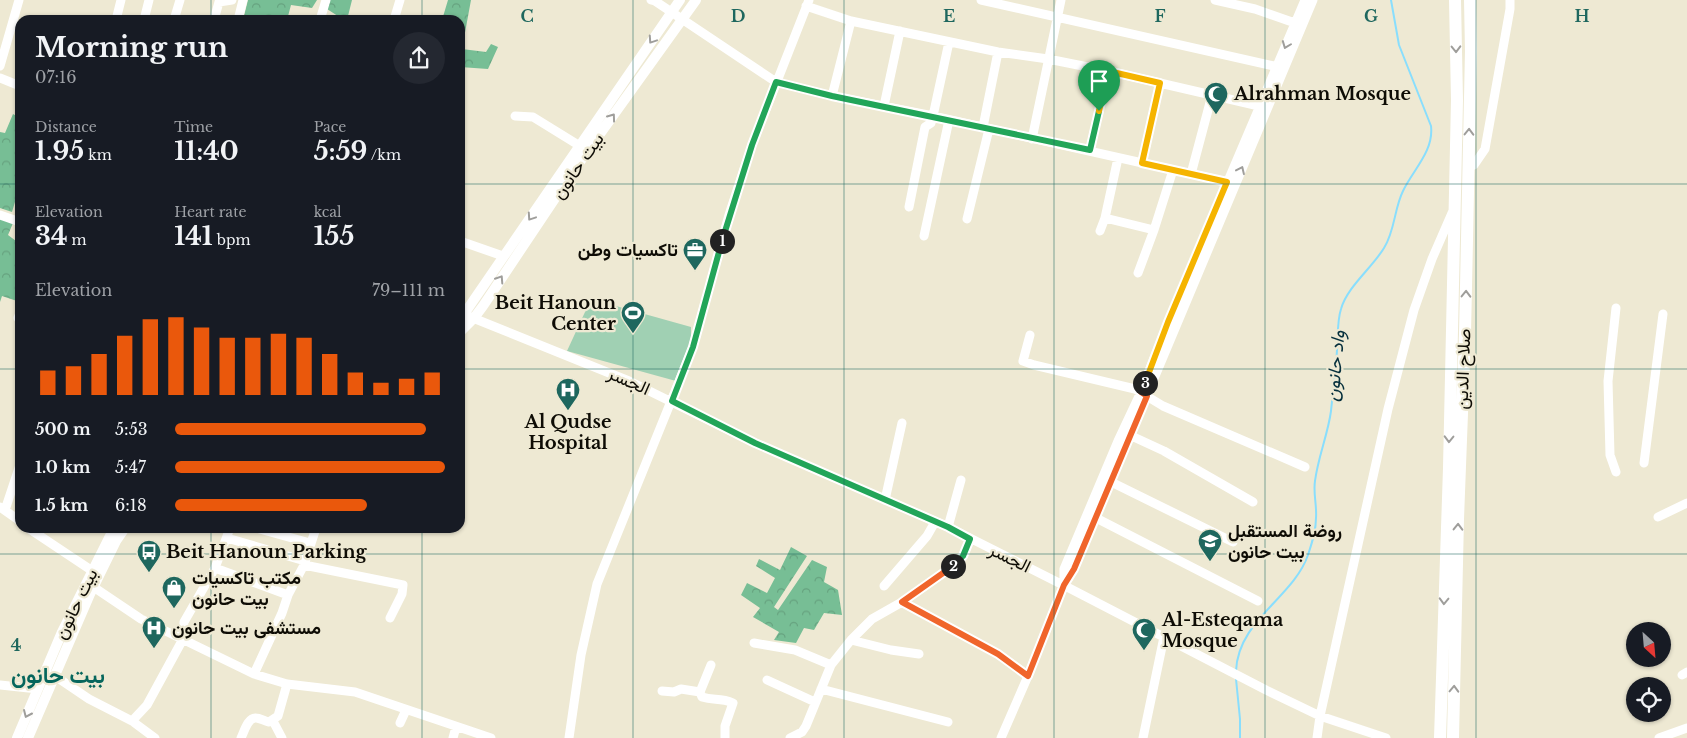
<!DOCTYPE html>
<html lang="en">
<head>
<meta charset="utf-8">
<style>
	body { margin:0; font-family:"Libre Baskerville",Vazirmatn,serif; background:#242831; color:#f1f3f6; height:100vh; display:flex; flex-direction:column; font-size:19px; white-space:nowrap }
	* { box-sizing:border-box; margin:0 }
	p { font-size:16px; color:#9ea1a6 }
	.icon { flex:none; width:28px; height:28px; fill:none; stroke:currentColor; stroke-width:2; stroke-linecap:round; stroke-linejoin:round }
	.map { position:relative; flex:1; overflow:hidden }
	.drawer { position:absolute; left:15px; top:15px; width:450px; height:518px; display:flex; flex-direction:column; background:#171b24; border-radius:15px; box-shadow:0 1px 4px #0004 }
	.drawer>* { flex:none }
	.needle { width:32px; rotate:154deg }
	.tools { position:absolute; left:1626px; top:622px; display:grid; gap:10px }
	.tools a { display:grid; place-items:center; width:45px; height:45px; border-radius:50%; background:#171b24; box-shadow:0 1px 4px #0004; font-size:25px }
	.pin { position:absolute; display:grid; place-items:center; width:42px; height:42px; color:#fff; margin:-51px -21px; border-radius:50% 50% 50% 0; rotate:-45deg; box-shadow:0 0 5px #0007 }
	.pin .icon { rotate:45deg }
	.km { position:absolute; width:25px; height:25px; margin:-12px; border-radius:50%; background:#222; color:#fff; font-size:14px; line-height:25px; text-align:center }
	.round { display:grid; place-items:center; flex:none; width:52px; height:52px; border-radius:26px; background:#242831 }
	.headline { display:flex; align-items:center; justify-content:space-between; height:85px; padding:0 20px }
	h1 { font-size:28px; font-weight:700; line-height:38px }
	.figures { display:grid; grid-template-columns:repeat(3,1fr); gap:8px; height:85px; padding:5px 20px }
	.figures div { display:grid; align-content:center }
	.figures b { font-size:25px; font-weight:700 }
	.figures small { font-size:14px; font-weight:400 }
	.figures p { font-size:14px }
	.chart { height:140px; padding:10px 20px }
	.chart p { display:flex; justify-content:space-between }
	.chart svg { width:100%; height:90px; margin-top:5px; stroke:#ea580c; stroke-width:6 }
	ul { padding:0 20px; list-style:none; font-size:16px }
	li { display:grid; grid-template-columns:80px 60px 1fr; align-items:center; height:38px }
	li i { height:12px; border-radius:6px; background:#ea580c }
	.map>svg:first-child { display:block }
</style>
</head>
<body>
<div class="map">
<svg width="1687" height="738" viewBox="0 0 1687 738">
	<defs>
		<pattern id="forest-crowns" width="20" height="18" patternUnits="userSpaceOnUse" patternTransform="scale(1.25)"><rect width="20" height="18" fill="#77be95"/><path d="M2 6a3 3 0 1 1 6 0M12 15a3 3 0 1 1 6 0" fill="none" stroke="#66a27f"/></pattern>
	</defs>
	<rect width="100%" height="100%" fill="#eee9d3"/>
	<path fill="#a0d0b3" d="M591,299L691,327V341L676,381L567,351Z"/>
	<path fill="url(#forest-crowns)" d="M248,0H317L312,8L291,5L287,20H243Z
		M329,0H352L347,20H344L327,9Z
		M448,0H471L462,49L486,52L491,44L498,47L488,69L460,67V20H442Z
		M13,114L20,118V185L12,212L0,208V132L5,133Z
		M0,219L13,223L8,235L20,244V302L2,296L0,302Z
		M791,547L807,556L774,607L778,610L812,560L827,567L824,582L838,590L842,615L824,613L814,630L804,628L796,643L774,640L779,632L753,617L760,608L741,595L747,583L767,593L775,578L756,566L759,559L780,570Z"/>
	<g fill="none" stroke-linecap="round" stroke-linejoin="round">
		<path stroke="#89defd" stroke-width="2" d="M1236,671C1238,620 1293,598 1308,555C1312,543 1316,531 1316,518C1317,505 1313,493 1315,481C1318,457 1328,434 1331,411C1333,391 1336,371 1337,350C1338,338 1337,321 1341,309C1347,287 1372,268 1384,248C1395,231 1394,209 1403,191C1413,170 1434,151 1431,126L1399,45L1391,0
			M1236,679L1240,719V738"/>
		<path stroke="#fff" stroke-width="9" d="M651,0L655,1L776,82L832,96L933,116L1227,182
			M981,0L1278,67
			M1215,0L1255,9L1295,23
			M806,6L851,21L998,52L1048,59L1108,71L1259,106
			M116,20L121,0
			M144,20L149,0
			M174,20L180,0
			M214,20L219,2L232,0
			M238,20L243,0
			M320,20L326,0
			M394,20L400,0
			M0,66L19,0
			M0,78L20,86
			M832,96L851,21
			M884,106L900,31
			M515,116L533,117L580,146
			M983,127L998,52
			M1032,139L1061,0
			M1090,150L1108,71
			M1118,158L1105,218L1154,230
			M1142,163L1160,83
			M1468,166L1474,165L1485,149L1510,9V0
			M1191,174L1212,95
			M909,207L925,127L931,123L933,116L949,42
			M0,215L20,222
			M967,219L989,129
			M1100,231L1105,218
			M924,236L949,120
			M460,241L503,256
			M1138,273L1154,230L1173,170
			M468,316L629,381L755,443L948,527L1069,588L1266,690L1320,716L1386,738
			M18,318L20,313
			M1030,335L1023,361L1034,365L1135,389L1163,406L1305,467
			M1125,433L1164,451L1253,502
			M1644,463L1663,314
			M1616,472L1610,455L1608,381L1616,308
			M1105,479L1233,542
			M885,500L902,423
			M0,507L20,521
			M5,510L20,465
			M1093,514L1098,519L1258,601
			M1658,517L1687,503
			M948,527L961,480
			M28,528L91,570
			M256,528L310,543
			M227,538L305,561
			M304,565L403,585L402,594L390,618
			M215,568L288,595
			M89,584L141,619L254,674L287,684L355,692L491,738
			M1064,585V569L1118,441L1141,392L1168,322L1305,0
			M884,586L927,536L935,522
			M902,602L998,654L1028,676
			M851,640L872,619L902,602L949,569L963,556L970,539
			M754,643L795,650L831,665
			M711,665L700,692L702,697C714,701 720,697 733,703L725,726V738
			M254,674L282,613L288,595L304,565L316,528
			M49,675L55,676L89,699L132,721L155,738
			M1682,675L1687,672
			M767,680L815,702
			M0,685L38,689
			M821,689L948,722
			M662,691L674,692L681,689L700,692
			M132,721L147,705L183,639L184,622L215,568L230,528
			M273,721L282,738
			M400,723L406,710
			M241,738C244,732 248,717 256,718C260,718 264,721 269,722L278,716L287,684
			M453,738L456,727
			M569,738L581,655L597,584L693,347L729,215L752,145L809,0
			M790,738L802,732L806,726L831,665L851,640L891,650L919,654
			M1001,738L1028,676L1064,585L1074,569L1313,0
			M1143,738L1164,637
			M1317,738L1320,716L1388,409L1414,310L1432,259L1452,213
			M1659,738L1687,728"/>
		<path stroke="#fff" stroke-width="10" d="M460,320L680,0
			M460,332L474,318L483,306L574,170L696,0
			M17,738L62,632L114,528
			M28,738L90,594L116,541L125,528"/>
		<path stroke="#fff" stroke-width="12" d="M1440,738L1449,468L1457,100L1455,0
			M1453,738L1458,519L1465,334L1471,51L1470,0"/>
	</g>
	<defs><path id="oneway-chevron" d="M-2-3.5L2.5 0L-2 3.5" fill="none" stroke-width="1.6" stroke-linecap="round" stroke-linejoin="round" transform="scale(1.25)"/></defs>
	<g stroke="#9f9e9b">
		<use href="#oneway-chevron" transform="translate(652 40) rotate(124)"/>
		<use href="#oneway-chevron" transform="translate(1286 45) rotate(111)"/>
		<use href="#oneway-chevron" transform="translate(1456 49) rotate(89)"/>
		<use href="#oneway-chevron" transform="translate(612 117) rotate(-54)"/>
		<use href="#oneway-chevron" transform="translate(1469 132) rotate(-89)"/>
		<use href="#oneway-chevron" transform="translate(1241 170) rotate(-65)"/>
		<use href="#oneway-chevron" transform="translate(531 217) rotate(124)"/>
		<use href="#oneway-chevron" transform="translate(500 279) rotate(-57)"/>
		<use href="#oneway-chevron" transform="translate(1466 294) rotate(-89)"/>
		<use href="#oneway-chevron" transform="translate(1449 439) rotate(91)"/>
		<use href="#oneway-chevron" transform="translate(1458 527) rotate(-89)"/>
		<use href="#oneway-chevron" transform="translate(1444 601) rotate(92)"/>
		<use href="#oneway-chevron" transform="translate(1454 689) rotate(-88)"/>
		<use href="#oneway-chevron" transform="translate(27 714) rotate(114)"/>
	</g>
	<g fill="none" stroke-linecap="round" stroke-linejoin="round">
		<defs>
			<path id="split-1" d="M722,241L752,145L776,82L832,96L1090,150L1099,111"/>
			<path id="split-2" d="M722,241L693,347L672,401L755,443L948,527L970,539L963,556L953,566"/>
			<path id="split-3" d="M953,566L902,602L998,654L1028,676L1064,585L1074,569L1147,396L1141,392L1145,383"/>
			<path id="split-4" d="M1099,111L1108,71L1160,83L1142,163L1227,182L1168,322L1145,383"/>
		</defs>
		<use href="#split-1" stroke="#fff" stroke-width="10"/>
		<use href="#split-2" stroke="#fff" stroke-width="10"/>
		<use href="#split-3" stroke="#fff" stroke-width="10"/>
		<use href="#split-4" stroke="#fff" stroke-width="10"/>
		<use href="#split-1" stroke="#22a559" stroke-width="6"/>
		<use href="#split-2" stroke="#22a559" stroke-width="6"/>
		<use href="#split-3" stroke="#f0652b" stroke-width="6"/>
		<use href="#split-4" stroke="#f5b400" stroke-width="6"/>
	</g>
	<path fill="none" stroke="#1e675e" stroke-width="1" stroke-opacity="0.55" d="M211,0V20M422,0V20M633,0V738M844,0V738M1054,0V738M1265,0V738M1476,0V738M0,184H20M460,184H1687M0,369H20M460,369H1687M211,528V738M422,528V738M0,554H1687"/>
	<defs>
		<symbol id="mosque-pin" viewBox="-11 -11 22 30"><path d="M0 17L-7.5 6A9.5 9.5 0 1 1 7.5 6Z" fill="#1e675e" stroke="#eee9d3"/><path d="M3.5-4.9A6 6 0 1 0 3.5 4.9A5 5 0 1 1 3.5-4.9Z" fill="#fff"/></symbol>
		<symbol id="office-pin" viewBox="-11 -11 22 30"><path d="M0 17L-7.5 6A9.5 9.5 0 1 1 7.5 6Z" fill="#1e675e" stroke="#eee9d3"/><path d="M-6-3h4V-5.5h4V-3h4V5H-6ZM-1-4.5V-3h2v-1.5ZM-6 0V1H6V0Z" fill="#fff"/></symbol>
		<symbol id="stadium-pin" viewBox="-11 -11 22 30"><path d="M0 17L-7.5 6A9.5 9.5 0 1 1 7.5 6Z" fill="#1e675e" stroke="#eee9d3"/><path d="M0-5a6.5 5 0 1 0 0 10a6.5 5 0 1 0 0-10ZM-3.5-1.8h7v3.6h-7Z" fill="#fff"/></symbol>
		<symbol id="hospital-pin" viewBox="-11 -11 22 30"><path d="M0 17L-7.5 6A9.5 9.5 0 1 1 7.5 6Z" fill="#1e675e" stroke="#eee9d3"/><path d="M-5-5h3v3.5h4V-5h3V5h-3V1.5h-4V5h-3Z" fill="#fff"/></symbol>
		<symbol id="school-pin" viewBox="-11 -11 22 30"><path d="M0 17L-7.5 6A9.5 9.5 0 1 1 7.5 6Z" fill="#1e675e" stroke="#eee9d3"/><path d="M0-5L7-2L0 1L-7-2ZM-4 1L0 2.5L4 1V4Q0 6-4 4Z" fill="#fff"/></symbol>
		<symbol id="bus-pin" viewBox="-11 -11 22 30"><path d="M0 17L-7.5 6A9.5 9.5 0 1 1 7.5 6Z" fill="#1e675e" stroke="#eee9d3"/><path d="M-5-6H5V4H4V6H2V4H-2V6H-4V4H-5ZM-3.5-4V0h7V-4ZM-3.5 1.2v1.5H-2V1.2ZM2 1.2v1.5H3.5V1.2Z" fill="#fff"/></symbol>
		<symbol id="shop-pin" viewBox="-11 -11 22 30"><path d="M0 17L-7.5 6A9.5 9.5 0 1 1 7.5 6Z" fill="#1e675e" stroke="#eee9d3"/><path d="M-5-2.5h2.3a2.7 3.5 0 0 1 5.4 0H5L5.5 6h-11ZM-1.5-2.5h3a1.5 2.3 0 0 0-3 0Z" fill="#fff"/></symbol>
	</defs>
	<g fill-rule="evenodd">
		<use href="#mosque-pin" x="1202" y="80" width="28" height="38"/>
		<use href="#office-pin" x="681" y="236" width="28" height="38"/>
		<use href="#stadium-pin" x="619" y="299" width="28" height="38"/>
		<use href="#hospital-pin" x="554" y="376" width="28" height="38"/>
		<use href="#school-pin" x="1196" y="527" width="28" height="38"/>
		<use href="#bus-pin" x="135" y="538" width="28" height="38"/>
		<use href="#shop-pin" x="160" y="574" width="28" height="38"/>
		<use href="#hospital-pin" x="140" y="614" width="28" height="38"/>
		<use href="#mosque-pin" x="1130" y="616" width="28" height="38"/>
	</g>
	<g text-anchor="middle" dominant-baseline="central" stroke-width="4.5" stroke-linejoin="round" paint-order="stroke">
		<g font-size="18" font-weight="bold" fill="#0e0c05" stroke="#eee9d3" text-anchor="start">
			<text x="1234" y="94">Alrahman Mosque</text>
			<text x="678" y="250" text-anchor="end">تاكسيات وطن</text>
			<text x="616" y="303" text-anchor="end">Beit Hanoun<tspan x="616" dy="21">Center</tspan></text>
			<text x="568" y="422" text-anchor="middle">Al Qudse<tspan x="568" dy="21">Hospital</tspan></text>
			<text x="1228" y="531">روضة المستقبل<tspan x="1228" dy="21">بيت حانون</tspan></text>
			<text x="166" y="552">Beit Hanoun Parking</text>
			<text x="192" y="578">مكتب تاكسيات<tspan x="192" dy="21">بيت حانون</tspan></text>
			<text x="1162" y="620">Al-Esteqama<tspan x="1162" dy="21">Mosque</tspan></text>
			<text x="172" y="628">مستشفى بيت حانون</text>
		</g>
		<g font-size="18" fill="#0e0c05" stroke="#eee9d3">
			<text transform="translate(578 166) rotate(-55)">بيت حانون</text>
			<text transform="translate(1463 369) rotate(-88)">صلاح الدين</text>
			<text transform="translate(629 381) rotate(24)">الجسر</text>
			<text transform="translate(1010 558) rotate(26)">الجسر</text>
			<text transform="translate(76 604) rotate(-64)">بيت حانون</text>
		</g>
		<g font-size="19" font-style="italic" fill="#052f3c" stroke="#eee9d3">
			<text transform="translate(1335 366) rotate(-85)">واد حانون</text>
		</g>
		<g font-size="22" font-weight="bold" fill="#06665c" stroke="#eee9d3">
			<text x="58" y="675">بيت حانون</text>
		</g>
	</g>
	<g font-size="16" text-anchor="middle" font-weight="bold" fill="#1e675e" stroke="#eee9d3" stroke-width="4.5" stroke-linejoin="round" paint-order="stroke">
		<text x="527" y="22">C</text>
		<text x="738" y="22">D</text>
		<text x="949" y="22">E</text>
		<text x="1160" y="22">F</text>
		<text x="1371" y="22">G</text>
		<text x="1582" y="22">H</text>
		<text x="16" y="651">4</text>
	</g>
</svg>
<div class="tools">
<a><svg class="needle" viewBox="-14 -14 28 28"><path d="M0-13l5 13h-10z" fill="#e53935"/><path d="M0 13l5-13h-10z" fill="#9ea1a6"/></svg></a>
<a><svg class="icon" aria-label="locate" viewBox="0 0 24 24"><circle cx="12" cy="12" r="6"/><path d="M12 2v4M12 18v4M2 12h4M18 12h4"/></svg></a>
</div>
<div class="pin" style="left:1099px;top:111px;background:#1e9e55"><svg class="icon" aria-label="arrive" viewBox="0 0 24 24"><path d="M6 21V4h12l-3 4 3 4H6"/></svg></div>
<b class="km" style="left:722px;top:241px">1</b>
<b class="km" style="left:953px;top:566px">2</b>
<b class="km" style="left:1145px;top:383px">3</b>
<section class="drawer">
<div class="headline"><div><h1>Morning run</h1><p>07:16</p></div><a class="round"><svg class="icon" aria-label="share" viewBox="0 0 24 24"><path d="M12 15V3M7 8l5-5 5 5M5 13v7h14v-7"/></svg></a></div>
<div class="figures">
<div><p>Distance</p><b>1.95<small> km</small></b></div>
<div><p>Time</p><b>11:40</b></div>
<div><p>Pace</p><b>5:59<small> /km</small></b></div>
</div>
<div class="figures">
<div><p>Elevation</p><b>34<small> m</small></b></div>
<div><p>Heart rate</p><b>141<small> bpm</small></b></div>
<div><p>kcal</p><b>155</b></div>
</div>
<div class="chart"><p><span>Elevation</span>79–111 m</p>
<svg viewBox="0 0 160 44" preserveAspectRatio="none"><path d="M5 44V32M15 44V30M25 44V24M35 44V15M45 44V7M55 44V6M65 44V11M75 44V16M85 44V16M95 44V14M105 44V16M115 44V24M125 44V33M135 44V38M145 44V36M155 44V33"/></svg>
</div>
<ul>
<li><b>500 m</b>5:53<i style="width:93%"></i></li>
<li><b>1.0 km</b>5:47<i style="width:100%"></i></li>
<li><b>1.5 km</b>6:18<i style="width:71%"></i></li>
</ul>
</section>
</div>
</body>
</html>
